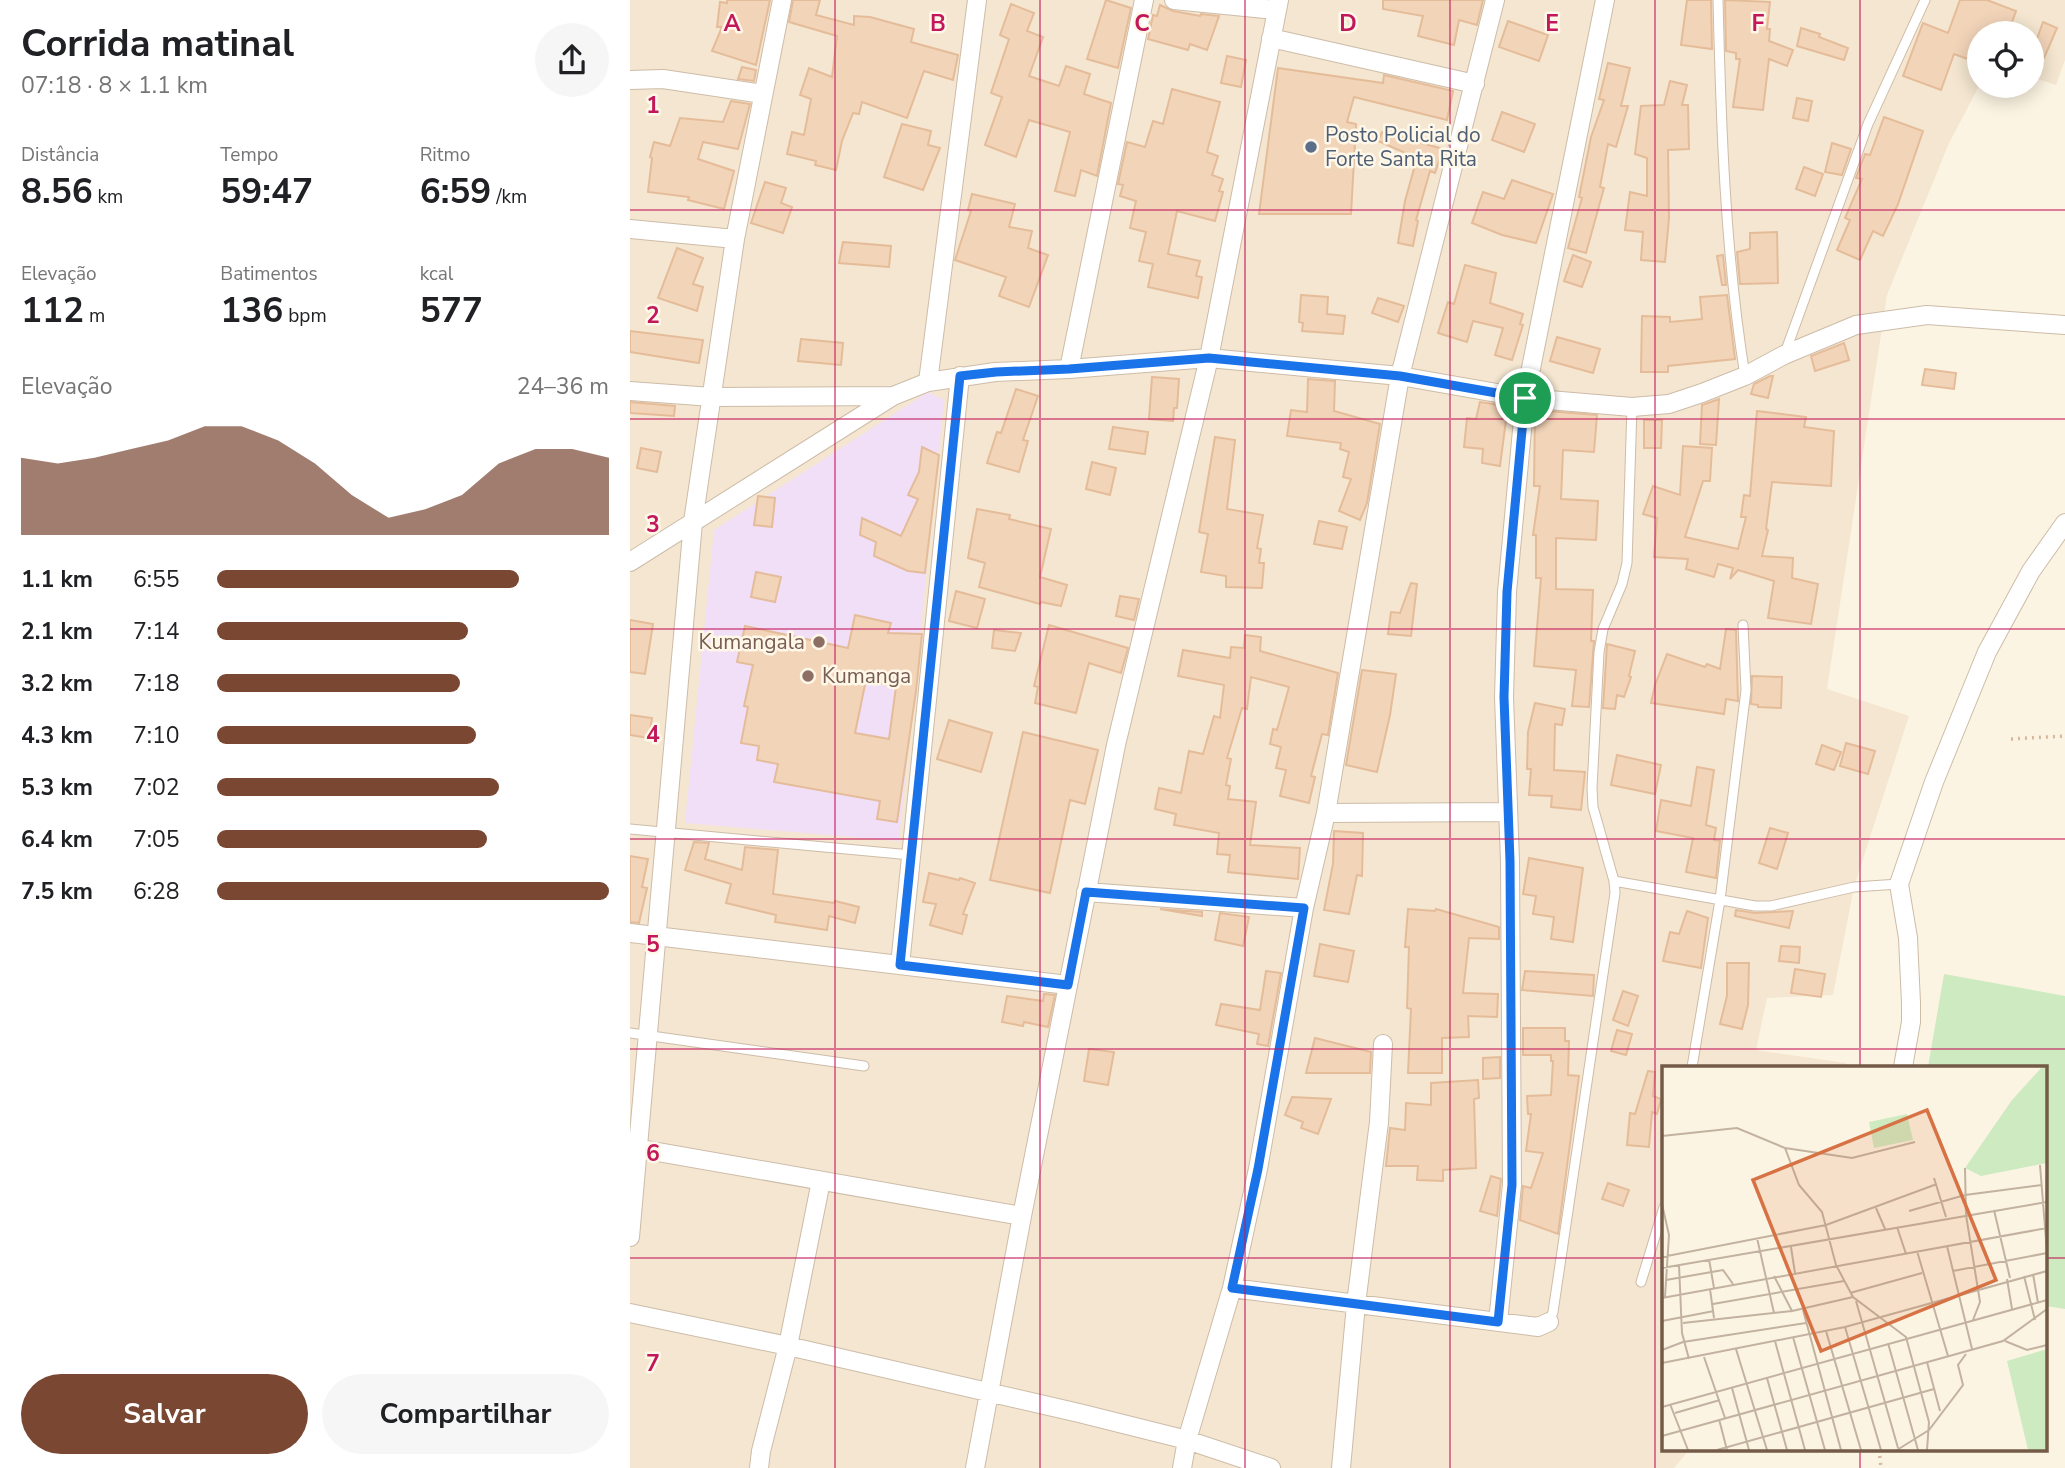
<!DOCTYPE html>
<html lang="pt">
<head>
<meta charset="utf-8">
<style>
	body { margin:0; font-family:"Nunito Sans",sans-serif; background:#f6f6f6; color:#202124; height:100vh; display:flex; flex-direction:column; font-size:26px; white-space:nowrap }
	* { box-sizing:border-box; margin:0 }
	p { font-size:23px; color:#757577 }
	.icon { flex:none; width:38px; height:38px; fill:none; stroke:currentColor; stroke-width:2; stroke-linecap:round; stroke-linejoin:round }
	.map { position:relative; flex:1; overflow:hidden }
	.panel { display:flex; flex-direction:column; background:#fff; width:630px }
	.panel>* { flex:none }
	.buttons { position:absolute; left:1337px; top:21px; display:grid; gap:14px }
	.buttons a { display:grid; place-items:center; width:77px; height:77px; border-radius:50%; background:#fff; box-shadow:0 4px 18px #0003; font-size:35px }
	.pin { position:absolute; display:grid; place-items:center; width:60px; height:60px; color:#fff; margin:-30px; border:4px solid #fff; border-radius:50%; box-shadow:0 2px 7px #0007 }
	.round { display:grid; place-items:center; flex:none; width:74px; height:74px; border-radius:37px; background:#f6f6f6 }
	.summary { display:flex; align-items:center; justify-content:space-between; height:119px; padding:0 21px }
	h1 { font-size:38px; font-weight:700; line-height:52px }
	.figures { display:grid; grid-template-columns:repeat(3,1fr); gap:10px; height:119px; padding:7px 21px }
	.figures div { display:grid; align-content:center }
	.figures b { font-size:35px; font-weight:700 }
	.figures small { font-size:19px; font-weight:400 }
	.figures p { font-size:19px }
	.chart { height:196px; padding:14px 21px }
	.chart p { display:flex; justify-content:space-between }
	.chart svg { width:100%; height:126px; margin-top:7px; fill:#7a4733; opacity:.7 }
	.action { display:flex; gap:14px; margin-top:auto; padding:14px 21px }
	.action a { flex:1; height:80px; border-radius:42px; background:#7a4733; color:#fff; font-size:28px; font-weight:700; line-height:80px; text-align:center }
	.action a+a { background:#f6f6f6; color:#202124 }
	ul { padding:0 21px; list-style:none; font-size:23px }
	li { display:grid; grid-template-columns:112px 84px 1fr; align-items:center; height:52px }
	li i { height:18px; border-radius:9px; background:#7a4733 }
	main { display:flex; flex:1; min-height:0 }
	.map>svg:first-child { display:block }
</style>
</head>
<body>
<main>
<section class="panel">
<div class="summary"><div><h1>Corrida matinal</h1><p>07:18 · 8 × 1.1 km</p></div><a class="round"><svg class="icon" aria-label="share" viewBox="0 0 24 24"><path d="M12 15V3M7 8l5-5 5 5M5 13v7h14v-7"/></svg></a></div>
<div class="figures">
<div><p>Distância</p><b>8.56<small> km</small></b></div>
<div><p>Tempo</p><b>59:47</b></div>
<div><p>Ritmo</p><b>6:59<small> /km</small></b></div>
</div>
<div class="figures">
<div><p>Elevação</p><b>112<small> m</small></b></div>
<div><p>Batimentos</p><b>136<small> bpm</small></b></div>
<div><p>kcal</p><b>577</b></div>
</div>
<div class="chart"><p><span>Elevação</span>24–36 m</p>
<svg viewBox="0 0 160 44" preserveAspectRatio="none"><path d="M0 44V17L10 19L20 17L30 14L40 11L50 6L60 6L70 11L80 19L90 30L100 38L110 35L120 30L130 19L140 14L150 14L160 17V44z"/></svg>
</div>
<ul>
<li><b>1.1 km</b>6:55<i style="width:77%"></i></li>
<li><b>2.1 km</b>7:14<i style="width:64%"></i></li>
<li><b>3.2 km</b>7:18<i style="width:62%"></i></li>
<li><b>4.3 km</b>7:10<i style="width:66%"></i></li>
<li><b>5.3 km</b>7:02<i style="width:72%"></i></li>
<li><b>6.4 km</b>7:05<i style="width:69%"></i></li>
<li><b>7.5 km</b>6:28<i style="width:100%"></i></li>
</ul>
<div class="action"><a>Salvar</a><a>Compartilhar</a></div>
</section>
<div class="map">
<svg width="1435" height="1468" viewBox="0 0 1435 1468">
	<rect width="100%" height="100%" fill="#fcf4e2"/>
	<path fill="#f4e6d0" d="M0,0H1435V60L1426,85L1402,77V33H1349V86L1319,143L1257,295L1197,689L1279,716L1224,887L1203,995L1137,998L1126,1050L1216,1063L1217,1067H1034V1449H1060L1044,1468H0Z"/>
	<path fill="#f1dff8" d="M298,392L314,400L269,841L55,823L84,530Z"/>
	<path fill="#ceeac0" d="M1314,974L1435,996V1309L1416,1306V1067H1298Z"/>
	<path fill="#f2d4b9" stroke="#e5bc99" stroke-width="2" fill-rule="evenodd" d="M97,0H140L126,65L82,51L92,27H87L90,2L97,3Z
		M163,0H190L186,15L224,25V16L240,17L284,29L281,42L328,55L323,80L294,71L277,118L232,102L229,114L223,113L212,141L206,170L185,165L186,161L157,154L162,132L174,135L181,99L170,95L179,68L202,77L207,36L159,22Z
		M476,0L501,8L488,68L457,59Z
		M753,0H853L847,25L829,20L824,45L788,36L793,16L753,9Z
		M1057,0H1081L1082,49L1051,45Z
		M1095,0L1140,2L1137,29H1140L1139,41L1163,50L1157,66L1139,59L1133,110L1103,107L1110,59H1106V53L1096,51Z
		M1330,0H1357L1386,11L1378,33H1349V63L1324,54L1311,90L1273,76L1293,23L1318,33Z
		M381,4L404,13L397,31L413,37L399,76L429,86L436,66L460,74L454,94L481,103L467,176L451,170L445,196L425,191L440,132L399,120L386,157L355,145L372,97L361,93L379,39L370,35Z
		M530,5L543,11L570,16L571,14L589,16L577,50L560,44L558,50L518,39L523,15L527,16Z
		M878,21L918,35L909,61L869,47Z
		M1413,22L1427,28L1414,58L1402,53Z
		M1171,28L1190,34L1189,37L1218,48L1214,60L1167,46Z
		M597,56L616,60L611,87L591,83Z
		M978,63L1000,68L991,106H998L986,147L978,144L970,187L974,188L956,253L938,248L952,198L949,197L961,137L974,100L969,99Z
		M112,67L126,70L124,81L108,79Z
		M648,68L753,83L754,75L823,91L817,120L724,97L717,122L726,124L721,214H629Z
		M1040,81L1057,85L1052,105H1058L1059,149L1038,150L1039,218L1035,262L1011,260L1013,232L995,230L1000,192L1017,196V158L1005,154L1011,106L1034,105Z
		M542,89L590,102L577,152L588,156L582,175L593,179L589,191L593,192L585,221L547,211L538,254L570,261L566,276L572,277L568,298L518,287L523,264L509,261L516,232L500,228L506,201L490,196L493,185L488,184L497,142L515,147L523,121L533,124Z
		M1167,98L1182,101L1178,121L1163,118Z
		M101,101L120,104L108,149L73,142L68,159L104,171L94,209L58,200L59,197L18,192L22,158L20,157L24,142L40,146L50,118L93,122Z
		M872,112L905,124L894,152L862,140Z
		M1254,117L1293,131L1268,204L1253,236L1243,231L1230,260L1207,250L1220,220L1215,218L1232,179L1226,178L1235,154L1240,155Z
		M272,124L301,131L298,145L310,148L293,190L254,177Z
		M752,132L813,149L805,173L800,171L786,220L788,221L783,246L768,243L775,201L787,158L748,141Z
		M1202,143L1221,149L1212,175L1195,172Z
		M1174,167L1193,174L1185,196L1166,189Z
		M882,180L923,194L906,243L872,235L842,223L853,192L874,199Z
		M135,182L156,188L151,203L162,207L153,233L121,223Z
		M342,194L385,204L379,227L402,231L398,248L418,255L399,307L369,296L376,277L325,260L341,211L338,210Z
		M1147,232L1148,283L1110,284L1107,252L1120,249V233Z
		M213,242L261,246L259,267L209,263Z
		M47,248L73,258L63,284L73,287L67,311L28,298Z
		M943,255L961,262L952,287L934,281Z
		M1093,255L1096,285H1092L1087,256Z
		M835,265L866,273L860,303L893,314L890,324L893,325L882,360L865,355L873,328L843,321L837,342L808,333L818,302L824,304Z
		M671,295L698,297L697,314L715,316L713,334L672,331L673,323L669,322Z
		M1097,295L1105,359L1038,366V372H1011L1012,316L1040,317V322L1072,319L1070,297Z
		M748,298L774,306L768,322L742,313Z
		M0,331L73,340L69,363L0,352Z
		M927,337L970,349L963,373L920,361Z
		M171,339L213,343L211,365L168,361Z
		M1214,343L1219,360L1185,371L1181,356Z
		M1295,369L1326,373L1324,389L1292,385Z
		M1140,376H1143L1138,398L1121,394L1124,384Z
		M522,377L549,379L547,408H544L543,421L519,419Z
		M678,379L705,381L704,411L750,424L737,503L730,520L709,511L721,479L713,477L719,452L710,449L711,443L657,436L661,410L677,412Z
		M386,389L408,396L393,440L398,441L389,472L357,463L367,432L371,433Z
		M1089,399L1086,445L1070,444L1072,405Z
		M0,402L45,406L44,416L0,413Z
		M850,402L883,407L881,421L876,420L870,466L852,463L853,449L834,447L837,418L846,419Z
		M905,410L967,415L964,452L933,450L931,499L968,501L966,540L926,538V589L963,590L961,641H964L959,707L942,706L946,670L904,666L911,578H906V535H903L910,486H904Z
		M1127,411L1176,417L1174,427L1204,431L1201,486L1142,482L1136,529L1138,530L1132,556L1163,558L1162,578L1188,584L1181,624L1138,618L1144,581L1108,570L1100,579L1103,568L1088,564L1084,577L1056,569L1058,559L1024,557L1027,518L1013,514L1023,486L1050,495L1053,446L1082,448L1080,481H1073L1055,537L1108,549L1116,517H1111L1114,495L1120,496Z
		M1014,420H1032L1031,448H1014Z
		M483,427L518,432L515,454L479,449Z
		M585,437L605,440L597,509L633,515L627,548L631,549L629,563H634L632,588L596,587V576L571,572L578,534L569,532Z
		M292,447L309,455L295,573L278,571L244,556L246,542L230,535L232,518L271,536L288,499L278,495L289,472Z
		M11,448L31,452L27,472L7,468Z
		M462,462L486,468L480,495L456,489Z
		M128,496L145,498L142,527L124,525Z
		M347,509L380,515L379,519L421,529L410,577L437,585L431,606L411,602L410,604L349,587L355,563L338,558Z
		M689,521L717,527L712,549L684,544Z
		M126,572L151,577L145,602L121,597Z
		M781,583L787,584L781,636L758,634L761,612L770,613Z
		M326,591L355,599L347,628L319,621Z
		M490,596L509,599L504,620L486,616Z
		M225,615L261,623L258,633L292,634L286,691L267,822L247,819L250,801L144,782L148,764L127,760L129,746L111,743L118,707L114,706L123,665L107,662L115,626L218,648ZM236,680L266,687L259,739L225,733Z
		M0,620L23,624L15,674L0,672Z
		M419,625L498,648L491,673L459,663L446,713L405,703L408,687L404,686Z
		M1096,629L1106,630L1108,701L1096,699L1094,714L1021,703L1025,685L1037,654L1075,667L1077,664L1090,669Z
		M364,630L391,633L385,651L362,648Z
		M615,635L631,637L630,651L708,673L698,735L692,734L681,776L685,777L679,803L650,796L656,770L646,768L651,747L640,744L643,729L647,730L659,687L621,677L617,709L612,708L597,758L601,759L596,785L600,786L598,799L626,802L620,845L670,848L668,879L598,872L600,855L587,854L589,833L544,825L546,814L525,809L529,788L551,793L559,751L573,754L584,716L590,718L594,685L548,676L553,650L600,658L601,647L614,648Z
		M977,644L1005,651L999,676L1001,677L994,697L987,695L985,709L973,708Z
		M732,670L766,674L760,715L747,772L716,765Z
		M1122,676L1152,677L1151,708L1128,707V705L1121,704Z
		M905,703L935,709L932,725L925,724L924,770L955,772L951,810L921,807L922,796L899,795L901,769H897L898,732Z
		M0,715L22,718L19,738L0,735Z
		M319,720L362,733L351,772L307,759Z
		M393,732L468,750L455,804L440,800L420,893L360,880Z
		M1216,743L1245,751L1238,774L1210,766Z
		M1192,745L1211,752L1204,770L1186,764Z
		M987,755L1031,765L1025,794L981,785Z
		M1067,767L1084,770L1076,825L1086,828L1084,840L1090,841L1086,878L1056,872L1063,838L1026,831L1031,800L1061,806Z
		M1140,828L1158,833L1147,869L1129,863Z
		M704,831L733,833L732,876L727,875L719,914L694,910L703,864Z
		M64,842L79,843L75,859L112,870L115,847L148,850L143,894L204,903L205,901L229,907L225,923L199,916L197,930L145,922L146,915L96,903L101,884L55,870Z
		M0,856L18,859L12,887L17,888L9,923L0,922Z
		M899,858L953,868L943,942L921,939L924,917L903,914L906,896L893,894Z
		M299,873L329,880L330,878L345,883L333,914L337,915L332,934L300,925L306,904L293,902Z
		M530,909L572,912V916Z
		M778,909L805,911L806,909L869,927V939L839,938L833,993L868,994L867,1017L838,1016L839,1037L812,1038V1073H778L781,1009L777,1008L779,947H775Z
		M1106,910L1125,913L1163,911L1159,928L1105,916Z
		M1057,911L1078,918L1071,968L1033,961L1040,932L1049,934Z
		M590,913L619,917L613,946L585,940Z
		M690,944L724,951L718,982L684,976Z
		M1151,946L1170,947L1169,963L1149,961Z
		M1097,963H1119L1118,1005L1112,1029L1090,1024L1097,996Z
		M1165,969L1195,974L1191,997L1161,993Z
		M636,971L651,973L638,1046L627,1044L629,1034L586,1025L591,1004L630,1010Z
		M895,971L964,975L963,996L892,990Z
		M993,991L1008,996L998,1026L983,1020Z
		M414,994L425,995L418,1027L394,1022L393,1026L372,1022L377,996L413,1001Z
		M893,1028H935V1041H939L938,1075L949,1076L928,1234L890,1220L893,1186L901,1188L913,1153L896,1151L901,1114H898L897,1096L921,1095L923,1061H921V1055H893Z
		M987,1030L1002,1034L996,1055L981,1051Z
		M685,1038L741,1052L740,1073H676Z
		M459,1049L484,1052L478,1085L454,1081Z
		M870,1057V1078L853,1079V1058Z
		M1018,1071L1025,1072L1023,1096L1031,1099L1027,1114L1022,1112L1019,1147L997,1145L1000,1113L1005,1114Z
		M848,1080L849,1098L844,1099L846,1168L813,1170V1181L787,1180L788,1166H756L760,1128L775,1130L776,1103L801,1105V1083Z
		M662,1097L701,1099L688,1134L671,1128L673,1122L655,1115Z
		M861,1176L871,1179L867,1216L850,1211Z
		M978,1183L999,1190L993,1206L972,1199Z"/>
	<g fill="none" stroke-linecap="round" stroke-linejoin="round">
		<defs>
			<path id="service" d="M1088,0C1091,126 1095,252 1115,376
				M1155,353L1238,124L1295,0
				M0,829L281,855
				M984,881L1125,906H1141L1224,887L1269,884
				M0,1033L234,1066
				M1062,1067L1090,900L1116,690L1113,625
				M1011,1282L1034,1207
				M919,1322L923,1312L985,893L984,881L963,807L962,788L969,652L973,629L992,584L997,563L1002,407"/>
			<path id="minor" d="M544,0L646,10
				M641,38L845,84
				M0,80L33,79L133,94
				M0,229L105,239
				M439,369L514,0
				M298,382L347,0
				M0,391L82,397L262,396
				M0,562L263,396L298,382L365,372L439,369L579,358L770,376L895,398L1002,407L1039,404L1072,393L1115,376L1154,355L1226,325L1297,315L1435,325
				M696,813L878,812
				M456,892L674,908
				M0,933L438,985
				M270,965L330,376
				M1273,1067L1281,1022V1003L1278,938L1269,884L1304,782L1357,652L1401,571L1435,523
				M0,1147L392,1216
				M0,1237L63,522L105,239L152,0
				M602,1288L908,1327L919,1322
				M0,1313L158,1346L449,1413L557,1440L641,1468
				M868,1322L882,1185L880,861L874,697L877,592L895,398L975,0
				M129,1468L131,1451L158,1346L191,1181
				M345,1468L392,1216L486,745L579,358L649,0
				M552,1468L557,1440L602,1288L628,1169L674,908L696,813L770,376L865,0
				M711,1468L726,1304L749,1122L753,1044"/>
		</defs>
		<use href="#service" stroke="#cdbca8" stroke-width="11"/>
		<use href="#minor" stroke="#cdbca8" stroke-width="20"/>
		<path stroke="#d6b79c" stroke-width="3.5" stroke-dasharray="2 5" stroke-linecap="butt" d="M1381,739L1435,736
			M1249,1449L1251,1468"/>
		<use href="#service" stroke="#fff" stroke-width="9"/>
		<use href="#minor" stroke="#fff" stroke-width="18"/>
	</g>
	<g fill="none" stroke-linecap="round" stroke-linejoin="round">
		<defs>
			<path id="route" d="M579,358L770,376L895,398L877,592L874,697L880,861L882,1185L868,1322L602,1288L628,1169L674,908L456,892L438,985L270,965L330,376L366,372L439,369Z"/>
		</defs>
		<use href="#route" stroke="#fff" stroke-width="14"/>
		<use href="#route" stroke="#1a73e8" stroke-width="9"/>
	</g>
	<path fill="none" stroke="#c2185b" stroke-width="2" stroke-opacity="0.55" d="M205,0V1468M410,0V1468M615,0V1468M820,0V1468M1025,0V1468M1230,0V1067M0,210H1435M0,419H1435M0,629H1435M0,839H1435M0,1049H1435M0,1258H1034M1416,1258H1435M1230,1449V1468"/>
	<circle fill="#5c6f8a" stroke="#fff8e8" stroke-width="2.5" cx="681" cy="147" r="7"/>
	<g fill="#8d6e63" stroke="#fff8e8" stroke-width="2.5">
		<circle cx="189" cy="642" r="7"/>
		<circle cx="178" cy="676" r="7"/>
	</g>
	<g text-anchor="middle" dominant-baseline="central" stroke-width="5" stroke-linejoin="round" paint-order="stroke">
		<g font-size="21" fill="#4e5e75" stroke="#fff8e8" text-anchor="start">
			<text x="695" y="135">Posto Policial do<tspan x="695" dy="24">Forte Santa Rita</tspan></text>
		</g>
		<g font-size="21" fill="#785e54" stroke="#fff8e8" text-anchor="end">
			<text x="175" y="642">Kumangala</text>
			<text x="192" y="676" text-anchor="start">Kumanga</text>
		</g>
	</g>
	<g transform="translate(1032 1066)">
		<rect width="385" height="385" fill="#fcf4e2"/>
		<path d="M380,1H385V97L319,110L303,102L350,34ZM245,48L251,74L212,82L207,56ZM385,283V384H366L345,295Z" fill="#ceeac0"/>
		<path fill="none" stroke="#c2b29f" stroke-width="2" d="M0,70L75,62L123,82L137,119L160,146L174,199L191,231L244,271L267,356L265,384M123,82L190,92L253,76M378,99L385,186M303,102L304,149L318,236L311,254M272,112L284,151M0,138L7,169L3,231M214,142L223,163M332,144L348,212M247,145L303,129L380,119M235,161L244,188M95,172L112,247M285,180L310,283M129,181L133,207M255,185L286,290M0,191L164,159L275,118M47,193L52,222M17,199L20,267L27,293M0,202L385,136M291,205L385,187M371,208L376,237M112,210L130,245L191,231M362,210L373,254M345,213L350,243M4,214L61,204L71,218M48,223L52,252M188,227L260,207M0,232L385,162M194,235L236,382M51,238L182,215M141,244L179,384M0,255L52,245M21,257L130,245M183,261L219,384M164,265L199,384M131,271L163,384M113,275L143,384M343,275L365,284L385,279M226,277L256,384M74,283L105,384M0,284L21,276L144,257M42,291L63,352M265,296L278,345M0,297L183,261L385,205M105,312L125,384M70,322L87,384M8,338L26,384M0,341L385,234M13,347L58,334M57,353L65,384M0,370L341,275L385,243M55,384L272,323M235,384L267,364L301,319L296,299L304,288"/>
		<path fill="#d77245" fill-opacity="0.15" stroke="#d77245" stroke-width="3.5" d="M265,44L334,214L159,285L91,114Z"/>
		<rect width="385" height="385" fill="none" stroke="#745b48" stroke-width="3.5"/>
	</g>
	<g font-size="23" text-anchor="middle" font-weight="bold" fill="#c2185b" stroke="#fff8e8" stroke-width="5" stroke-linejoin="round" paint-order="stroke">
		<text x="102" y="31">A</text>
		<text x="308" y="31">B</text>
		<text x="512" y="31">C</text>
		<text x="718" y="31">D</text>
		<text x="922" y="31">E</text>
		<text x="1128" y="31">F</text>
		<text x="23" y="113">1</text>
		<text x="23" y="323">2</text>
		<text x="23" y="532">3</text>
		<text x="23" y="742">4</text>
		<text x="23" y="952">5</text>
		<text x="23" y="1161">6</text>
		<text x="23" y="1371">7</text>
	</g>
</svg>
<div class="buttons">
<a><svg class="icon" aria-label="locate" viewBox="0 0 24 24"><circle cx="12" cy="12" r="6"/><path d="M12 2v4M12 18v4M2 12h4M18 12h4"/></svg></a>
</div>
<div class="pin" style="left:895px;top:398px;background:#1e9e55"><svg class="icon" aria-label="arrive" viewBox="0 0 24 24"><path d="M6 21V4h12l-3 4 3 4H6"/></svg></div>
</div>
</main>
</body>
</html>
